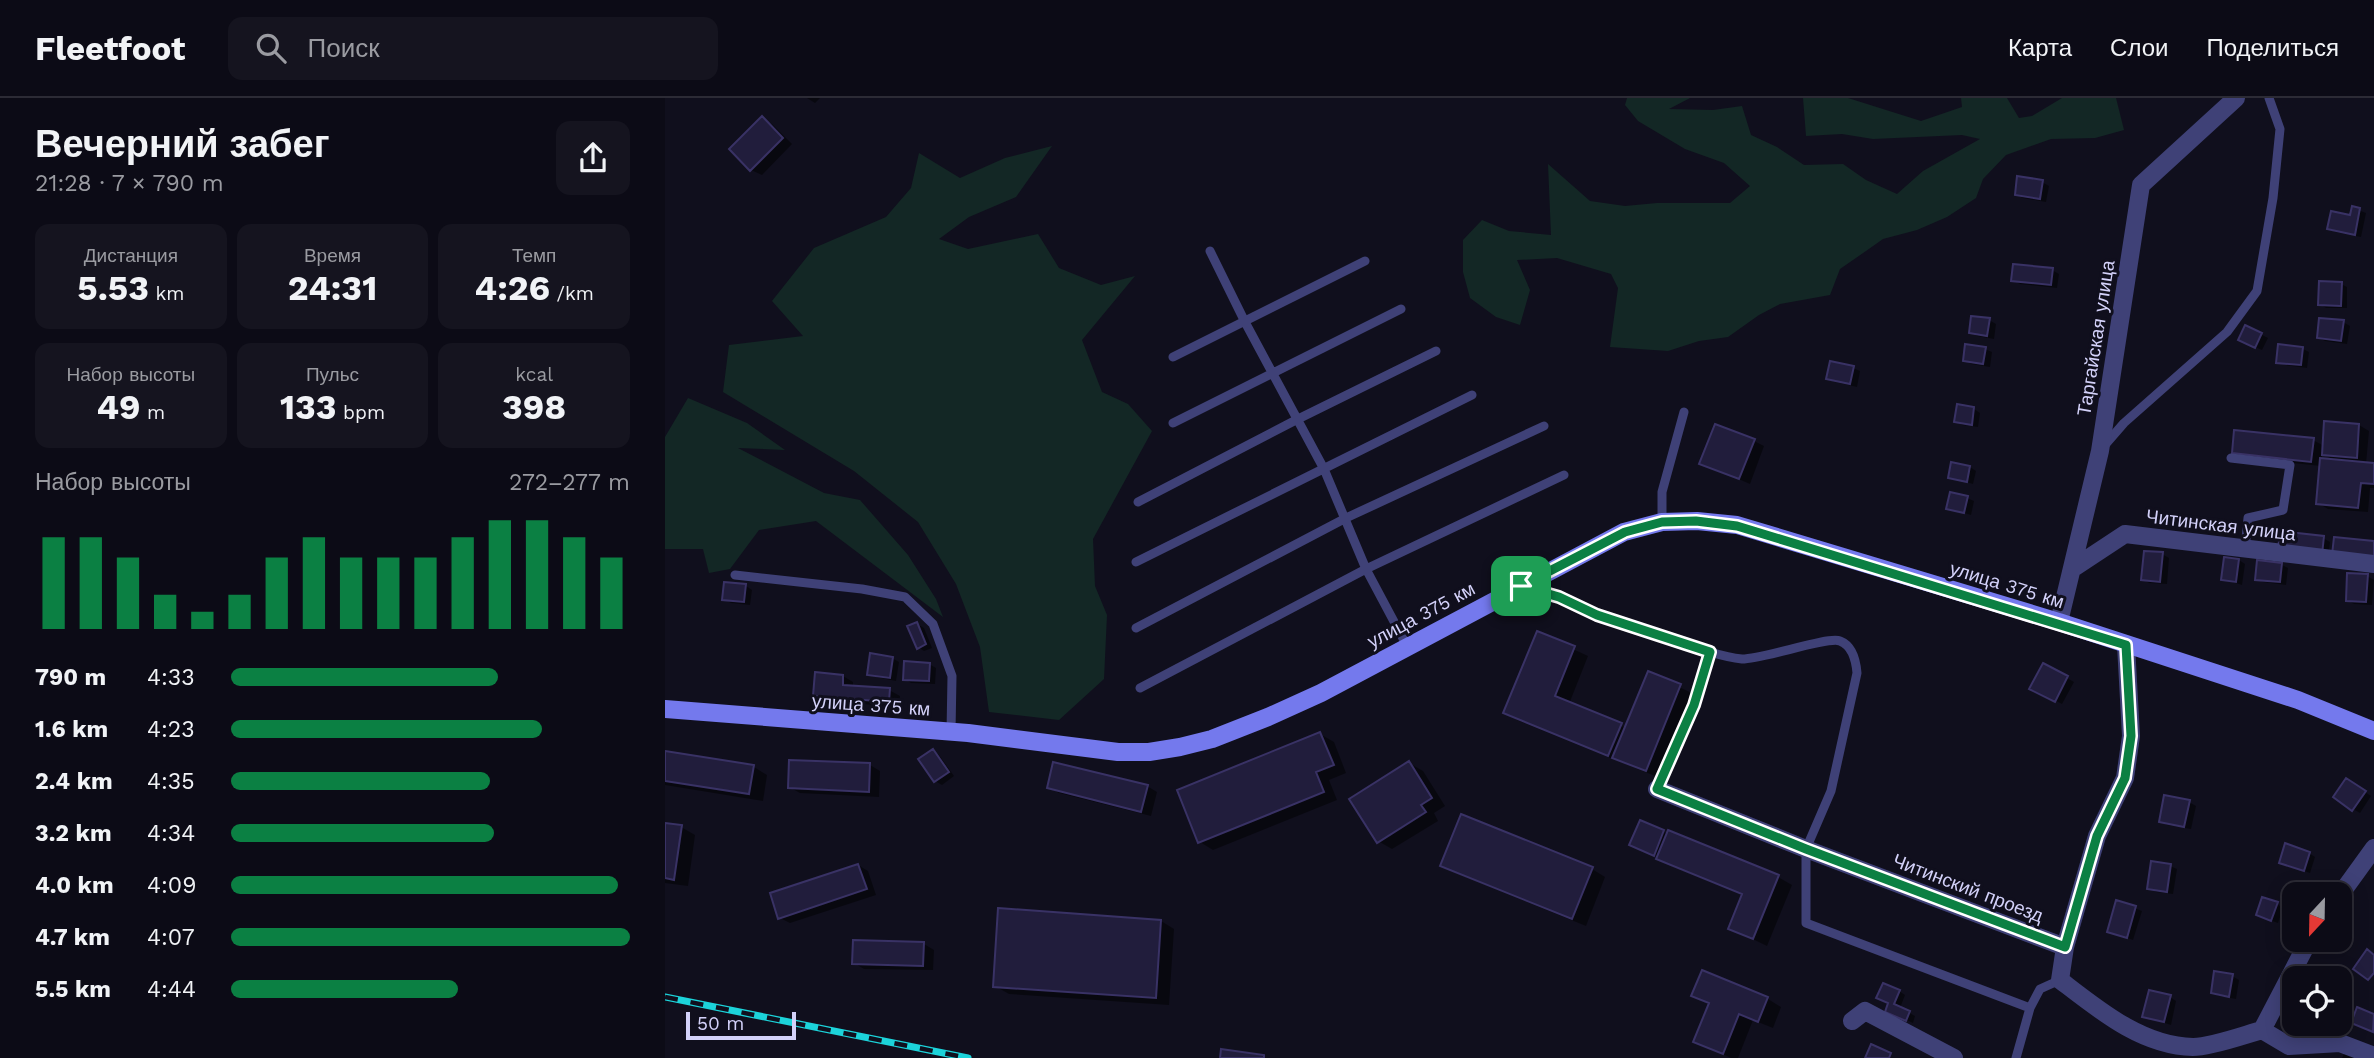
<!DOCTYPE html>
<html lang="ru">
<head>
<meta charset="utf-8">
<style>
	body { margin:0; font-family:"Work Sans",sans-serif; background:#15141f; color:#f1f3f6; height:100vh; display:flex; flex-direction:column; font-size:26px; white-space:nowrap }
	* { box-sizing:border-box; margin:0 }
	p { font-size:23px; color:#9a9ba1 }
	.icon { flex:none; width:38px; height:38px; fill:none; stroke:currentColor; stroke-width:2; stroke-linecap:round; stroke-linejoin:round }
	.map { position:relative; flex:1; overflow:hidden }
	.side { display:flex; flex-direction:column; background:#0c0b16; width:665px }
	.side>* { flex:none }
	.needle { width:46px; rotate:202deg }
	.fabs { position:absolute; left:1617px; top:784px; display:grid; gap:14px }
	.fabs a { display:grid; place-items:center; width:70px; height:70px; border-radius:14px; background:#0c0b16; box-shadow:0 4px 18px #0003,0 0 0 2px #2c2b35; font-size:35px }
	.scale { position:absolute; left:21px; bottom:18px; width:110px; box-sizing:border-box; padding-left:7px; border:4px solid #d3d1f9; border-top:0; font-size:19px; line-height:24px; white-space:nowrap; color:#d3d1f9; -webkit-text-stroke:5px #100f1d; paint-order:stroke }
	.pin { position:absolute; display:grid; place-items:center; width:60px; height:60px; color:#fff; margin:-30px; border-radius:14px; box-shadow:0 4px 10px #0006 }
	.round { display:grid; place-items:center; flex:none; width:74px; height:74px; border-radius:14px; background:#15141f }
	.headline { display:flex; align-items:center; justify-content:space-between; height:119px; padding:0 35px }
	h1 { font-size:38px; font-weight:700; line-height:52px }
	.stats { display:grid; grid-template-columns:repeat(3,1fr); gap:10px; height:119px; padding:7px 35px }
	.stats div { display:grid; align-content:center; border-radius:14px; background:#15141f; text-align:center }
	.stats b { font-size:35px; font-weight:700 }
	.stats small { font-size:19px; font-weight:400 }
	.stats p { font-size:19px }
	.chart { height:196px; padding:14px 35px }
	.chart p { display:flex; justify-content:space-between }
	.chart svg { width:100%; height:126px; margin-top:7px; stroke:#0b8043; stroke-width:6 }
	ul { padding:0 35px; list-style:none; font-size:23px }
	li { display:grid; grid-template-columns:112px 84px 1fr; align-items:center; height:52px }
	li i { height:18px; border-radius:9px; background:#0b8043 }
	header { display:flex; align-items:center; gap:42px; box-sizing:border-box; height:98px; padding:0 35px; background:#0c0b16; border-bottom:2px solid #2c2b35 }
	header strong { font-size:33px }
	nav { display:flex; gap:38px; margin-inline-start:auto; font-size:24px }
	.search { width:490px; height:63px; background:#15141f; display:flex; align-items:center; gap:18px; box-sizing:border-box; padding:0 24px; border-radius:14px; color:#9a9ba1; font-size:26px }
	main { display:flex; flex:1; min-height:0 }
	.map>svg:first-child { display:block }
</style>
</head>
<body>
<header>
<strong>Fleetfoot</strong>
<div class="search"><svg class="icon" aria-label="search" viewBox="0 0 24 24"><circle cx="10" cy="10" r="6"/><path d="M15 15l6 6"/></svg>Поиск</div>
<nav><a>Карта</a><a>Слои</a><a>Поделиться</a></nav>
</header>
<main>
<section class="side">
<div class="headline"><div><h1>Вечерний забег</h1><p>21:28 · 7 × 790 m</p></div><a class="round"><svg class="icon" aria-label="share" viewBox="0 0 24 24"><path d="M12 15V3M7 8l5-5 5 5M5 13v7h14v-7"/></svg></a></div>
<div class="stats">
<div><p>Дистанция</p><b>5.53<small> km</small></b></div>
<div><p>Время</p><b>24:31</b></div>
<div><p>Темп</p><b>4:26<small> /km</small></b></div>
</div>
<div class="stats">
<div><p>Набор высоты</p><b>49<small> m</small></b></div>
<div><p>Пульс</p><b>133<small> bpm</small></b></div>
<div><p>kcal</p><b>398</b></div>
</div>
<div class="chart"><p><span>Набор высоты</span>272–277 m</p>
<svg viewBox="0 0 160 44" preserveAspectRatio="none"><path d="M5 44V12M15 44V12M25 44V19M35 44V32M45 44V38M55 44V32M65 44V19M75 44V12M85 44V19M95 44V19M105 44V19M115 44V12M125 44V6M135 44V6M145 44V12M155 44V19"/></svg>
</div>
<ul>
<li><b>790 m</b>4:33<i style="width:67%"></i></li>
<li><b>1.6 km</b>4:23<i style="width:78%"></i></li>
<li><b>2.4 km</b>4:35<i style="width:65%"></i></li>
<li><b>3.2 km</b>4:34<i style="width:66%"></i></li>
<li><b>4.0 km</b>4:09<i style="width:97%"></i></li>
<li><b>4.7 km</b>4:07<i style="width:100%"></i></li>
<li><b>5.5 km</b>4:44<i style="width:57%"></i></li>
</ul>
</section>
<div class="map">
<svg width="1709" height="960" viewBox="0 0 1709 960">
	<rect width="100%" height="100%" fill="#100f1d"/>
	<path fill="#132725" d="M962,0H1025L1004,11L1048,12L1077,8L1086,37L1112,49L1139,67L1178,66L1201,82L1232,96L1258,73L1315,41L1297,37L1208,41L1177,36L1141,38L1138,0H1183L1256,23L1297,9L1296,0H1342L1354,20L1367,18L1397,0H1451L1459,32L1430,40L1386,41L1341,57L1318,81L1311,100L1282,119L1252,132L1218,141L1201,153L1175,171L1165,197L1115,206L1094,217L1063,239L1034,243L1003,253L945,249L953,190L946,176L892,160L852,162L865,192L855,227L831,219L805,200L798,174V142L817,122L844,133L886,137L883,66L925,103L960,108L992,105H1065L1085,88L1059,65L1020,51L973,23L960,7Z
		M387,48L351,99L304,119L274,141L303,151L373,136L394,170L436,187L470,178L417,242L437,294L463,306L487,333L428,441L430,488L442,517L439,581L394,622L324,614L315,549L291,486L253,424L189,373L58,294L64,247L138,238L107,203L149,150L221,119L246,90L254,55L295,80L340,60Z
		M23,300L82,325L120,352L73,350L159,395L195,402L243,457L271,501L278,519L151,423L94,432L65,471L44,475L38,451H0V339Z"/>
	<path fill="#0007" fill-rule="evenodd" d="M142,0H155L150,5Z
		M97,21L107,26L127,46L97,77L86,72Z
		M1377,84L1384,88L1381,104L1358,100L1352,97Z
		M1688,110L1701,115L1696,139L1670,134L1664,130L1686,119Z
		M1387,172L1394,176L1392,190L1355,186L1348,182Z
		M1676,186L1682,189V210H1661L1655,206Z
		M1324,222L1331,226L1329,241L1312,238L1306,234Z
		M1678,224L1685,228L1682,246L1660,243L1654,240Z
		M1581,229L1603,240L1597,252L1581,245Z
		M1320,251L1327,254L1325,269L1306,266L1300,262Z
		M1638,251L1644,254L1642,270L1620,267L1613,264Z
		M1188,270L1195,273L1192,289L1170,284L1163,281Z
		M1309,311L1315,315L1313,329L1297,327L1291,323Z
		M1694,327L1704,333L1701,366L1709,367V390H1705L1703,414L1663,411L1653,405L1656,368L1579,360L1569,354L1648,342L1659,348ZM1657,355L1663,359L1671,363L1657,362Z
		M1089,343L1099,348L1085,386L1037,365Z
		M1305,369L1311,373L1308,386L1285,379Z
		M1302,400L1309,403L1306,417L1283,410Z
		M1658,440L1665,444L1663,460L1621,455Z
		M1497,456L1504,460L1502,486L1484,485L1478,481Z
		M1574,462L1580,466L1577,487L1558,481Z
		M1617,467L1623,470L1621,487L1598,484L1592,481Z
		M1702,478L1709,482L1707,507L1689,506L1682,502Z
		M81,488L87,492L85,507L66,505L59,501Z
		M252,526L259,530L267,550L259,553L253,549Z
		M873,535L923,558L904,606L961,630L984,575L1029,596L995,680L854,623L840,615Z
		M227,560L234,564L231,583L211,579L204,576Z
		M264,566L271,570L270,586L246,585L240,581Z
		M1379,567L1409,584L1397,606L1367,590Z
		M178,578L188,584V589L224,592L235,598L234,609L160,603L150,598Z
		M655,636L669,644L681,675L664,682L672,702L548,752L535,744Z
		M268,653L274,657L289,678L277,687L270,683Z
		M0,654L89,669L102,677L98,703L0,687Z
		M744,665L758,673L780,708L769,715L773,723L727,751L713,743Z
		M205,667L215,673L214,699L135,695L124,689Z
		M1688,686L1706,698L1695,715L1688,711Z
		M482,688L492,694L486,718L394,695L384,690Z
		M1524,704L1531,708L1526,731L1502,727L1496,723Z
		M0,727L16,729L30,737L23,788L0,785Z
		M998,734L1113,779L1127,787L1102,848L1065,830L1079,798L1007,768L994,759L973,750Z
		M1644,755L1650,759L1645,775L1616,764Z
		M193,767L203,773L211,797L125,825L115,820Z
		M778,767L927,771L940,779L921,828L791,775Z
		M1505,768L1512,771L1508,796L1491,794L1484,790Z
		M1453,804L1477,813L1468,842L1444,833Z
		M1612,806L1618,810L1613,825L1599,820Z
		M496,823L509,831L504,907L344,896L330,888Z
		M259,846L269,852L268,872L199,871L189,865Z
		M1038,875L1103,901L1116,909L1108,930L1088,922L1073,960H1066L1030,943L1045,906L1029,897Z
		M1567,878L1574,882L1571,901L1554,898L1548,895Z
		M1234,893L1240,897L1235,910L1250,918L1248,925L1222,913Z
		M1505,899L1511,903L1506,927L1479,918Z
		M1675,910L1683,915L1677,932L1658,926H1675Z
		M1680,954L1694,960H1677Z"/>
	<path fill="#211d3c" stroke="#393265" stroke-width="2" d="M97,18L118,40L85,73L64,51Z
		M1352,78L1378,82L1375,101L1350,97Z
		M1687,108L1695,110L1690,137L1662,131L1666,113L1685,117Z
		M1348,166L1388,170L1386,187L1346,183Z
		M1654,183L1677,184L1676,208L1653,207Z
		M1306,218L1325,220L1322,238L1304,235Z
		M1654,220L1679,222L1676,243L1652,240Z
		M1580,227L1597,235L1590,250L1573,242Z
		M1300,246L1321,249L1318,266L1298,263Z
		M1613,246L1638,249L1636,267L1611,265Z
		M1165,263L1189,268L1185,286L1161,281Z
		M1292,306L1309,309L1307,327L1289,324Z
		M1659,323L1694,326L1692,360L1657,357Z
		M1050,326L1090,341L1074,381L1034,366Z
		M1569,332L1649,340L1646,364L1567,355Z
		M1655,360L1709,365V386L1696,385L1693,410L1651,406Z
		M1286,364L1305,368L1302,384L1283,380Z
		M1285,394L1303,398L1299,415L1281,411Z
		M1615,433L1659,438L1657,457L1613,452Z
		M1669,439L1709,443V461L1667,457Z
		M1479,453L1498,454L1495,484L1476,482Z
		M1559,459L1574,461L1571,484L1556,482Z
		M1592,462L1617,465L1615,484L1590,482Z
		M1682,475L1703,476L1701,504L1681,503Z
		M59,484L81,486L79,504L57,502Z
		M252,524L261,546L252,551L242,528Z
		M872,533L910,548L890,598L957,625L943,658L838,615Z
		M205,555L228,559L225,580L202,577Z
		M239,563L265,565L264,583L238,582Z
		M1378,565L1403,578L1390,604L1364,591Z
		M983,573L1016,586L981,673L947,660Z
		M150,574L178,577V587L225,590L224,604L148,598Z
		M655,634L669,667L651,674L659,694L533,745L512,692Z
		M268,651L284,674L269,684L253,661Z
		M0,653L89,667L84,696L0,683Z
		M124,662L205,665L204,694L123,690Z
		M744,663L767,700L756,707L761,714L712,745L684,701Z
		M388,664L483,687L476,714L382,690Z
		M1681,680L1701,693L1687,713L1668,699Z
		M1499,697L1525,702L1519,729L1494,724Z
		M796,716L928,769L907,821L775,768Z
		M975,722L999,732L989,758L964,747Z
		M0,725L17,727L9,782L0,780Z
		M1003,732L1114,777L1088,841L1063,831L1077,796L991,761Z
		M1620,745L1645,754L1639,773L1614,765Z
		M1486,763L1506,766L1502,794L1482,791Z
		M193,766L202,791L113,821L105,795Z
		M1597,799L1613,804L1606,823L1591,817Z
		M1451,802L1471,808L1462,840L1442,834Z
		M333,810L496,822L491,900L328,889Z
		M188,842L259,844L258,868L187,866Z
		M1702,851L1709,857V875L1703,882L1688,871Z
		M1037,872L1103,899L1093,924L1074,916L1058,956L1028,944L1044,905L1026,898Z
		M1549,873L1568,876L1564,899L1546,895Z
		M1218,885L1235,892L1229,906L1245,913L1241,923L1220,914L1223,905L1211,900Z
		M1484,892L1506,897L1499,924L1477,919Z
		M1692,909L1709,916L1708,934L1686,925Z
		M1206,946L1226,955L1224,960H1200Z
		M556,951L599,957V960H555Z"/>
	<g fill="none" stroke-linecap="round" stroke-linejoin="round">
		<path stroke="#3f4177" stroke-width="9" d="M545,153L580,224L659,371L701,471L742,548
			M508,259L700,163
			M508,325L736,211
			M1439,348L1459,325L1562,234L1592,193L1608,100L1615,31L1604,0
			M1566,360L1625,367L1618,412L1583,420L1580,451
			M473,404L631,322L771,253
			M997,424V394L1019,314
			M471,464L807,297
			M70,477L197,491L240,499L268,526L287,578L286,634
			M859,489L894,499L932,517L1045,554L1029,607L992,691
			M471,530L681,420L879,328
			M1045,554C1055,557 1066,560 1077,561C1099,561 1163,538 1175,543C1188,548 1191,563 1192,575L1166,693L1141,751V825L1365,910
			M475,590L701,471L899,377
			M1351,960L1365,910L1375,891L1395,882"/>
		<path stroke="#3f4177" stroke-width="18" d="M1407,471L1460,436L1709,466
			M1394,524L1435,353L1476,87L1571,0
			M992,691L1141,751L1400,849L1395,882C1434,912 1477,948 1528,949C1546,949 1579,937 1597,932
			M1675,797L1709,750
			M1644,842L1597,932L1624,948L1675,945L1709,958
			M1400,849L1432,738L1460,680L1466,638L1461,547
			M1187,923L1200,913L1289,960"/>
		<path stroke="#7479ed" stroke-width="18" d="M0,611L303,635L453,654H484L515,649L547,641L603,619L656,595L959,434L997,424L1032,423L1072,427L1394,524L1633,602L1709,633"/>
		<defs>
			<path id="rail" d="M0,899L303,960"/>
		</defs>
		<use href="#rail" stroke="#1cd3da" stroke-width="7"/>
		<use href="#rail" stroke="#100f1d" stroke-width="4.5" stroke-dasharray="13" stroke-linecap="butt"/>
	</g>
	<g fill="none" stroke-linecap="round" stroke-linejoin="round">
		<defs>
			<path id="route" d="M1031,423L1072,428L1461,547L1466,638L1460,680L1432,738L1400,849L1141,751L992,691L1029,607L1045,554L932,517L894,499L856,488L960,434L997,424Z"/>
		</defs>
		<use href="#route" stroke="#fff" stroke-width="14"/>
		<use href="#route" stroke="#0b8043" stroke-width="9"/>
	</g>
	<g text-anchor="middle" dominant-baseline="central" stroke-width="6" stroke-linejoin="round" paint-order="stroke">
		<g font-size="19" fill="#d3d1f9" stroke="#100f1d">
			<text transform="translate(1431 240) rotate(-81)">Таргайская улица</text>
			<text transform="translate(1556 427) rotate(7)">Читинская улица</text>
			<text transform="translate(1342 487) rotate(17)">улица 375 км</text>
			<text transform="translate(756 517) rotate(-28)">улица 375 км</text>
			<text transform="translate(206 607) rotate(4)">улица 375 км</text>
			<text transform="translate(1303 790) rotate(21)">Читинский проезд</text>
		</g>
	</g>
</svg>
<div class="fabs">
<a><svg class="needle" viewBox="-14 -14 28 28"><path d="M0-13l5 13h-10z" fill="#e53935"/><path d="M0 13l5-13h-10z" fill="#9a9ba1"/></svg></a>
<a><svg class="icon" aria-label="locate" viewBox="0 0 24 24"><circle cx="12" cy="12" r="6"/><path d="M12 2v4M12 18v4M2 12h4M18 12h4"/></svg></a>
</div>
<div class="scale">50 m</div>
<div class="pin" style="left:856px;top:488px;background:#1e9e55"><svg class="icon" aria-label="arrive" viewBox="0 0 24 24"><path d="M6 21V4h12l-3 4 3 4H6"/></svg></div>
</div>
</main>
</body>
</html>
